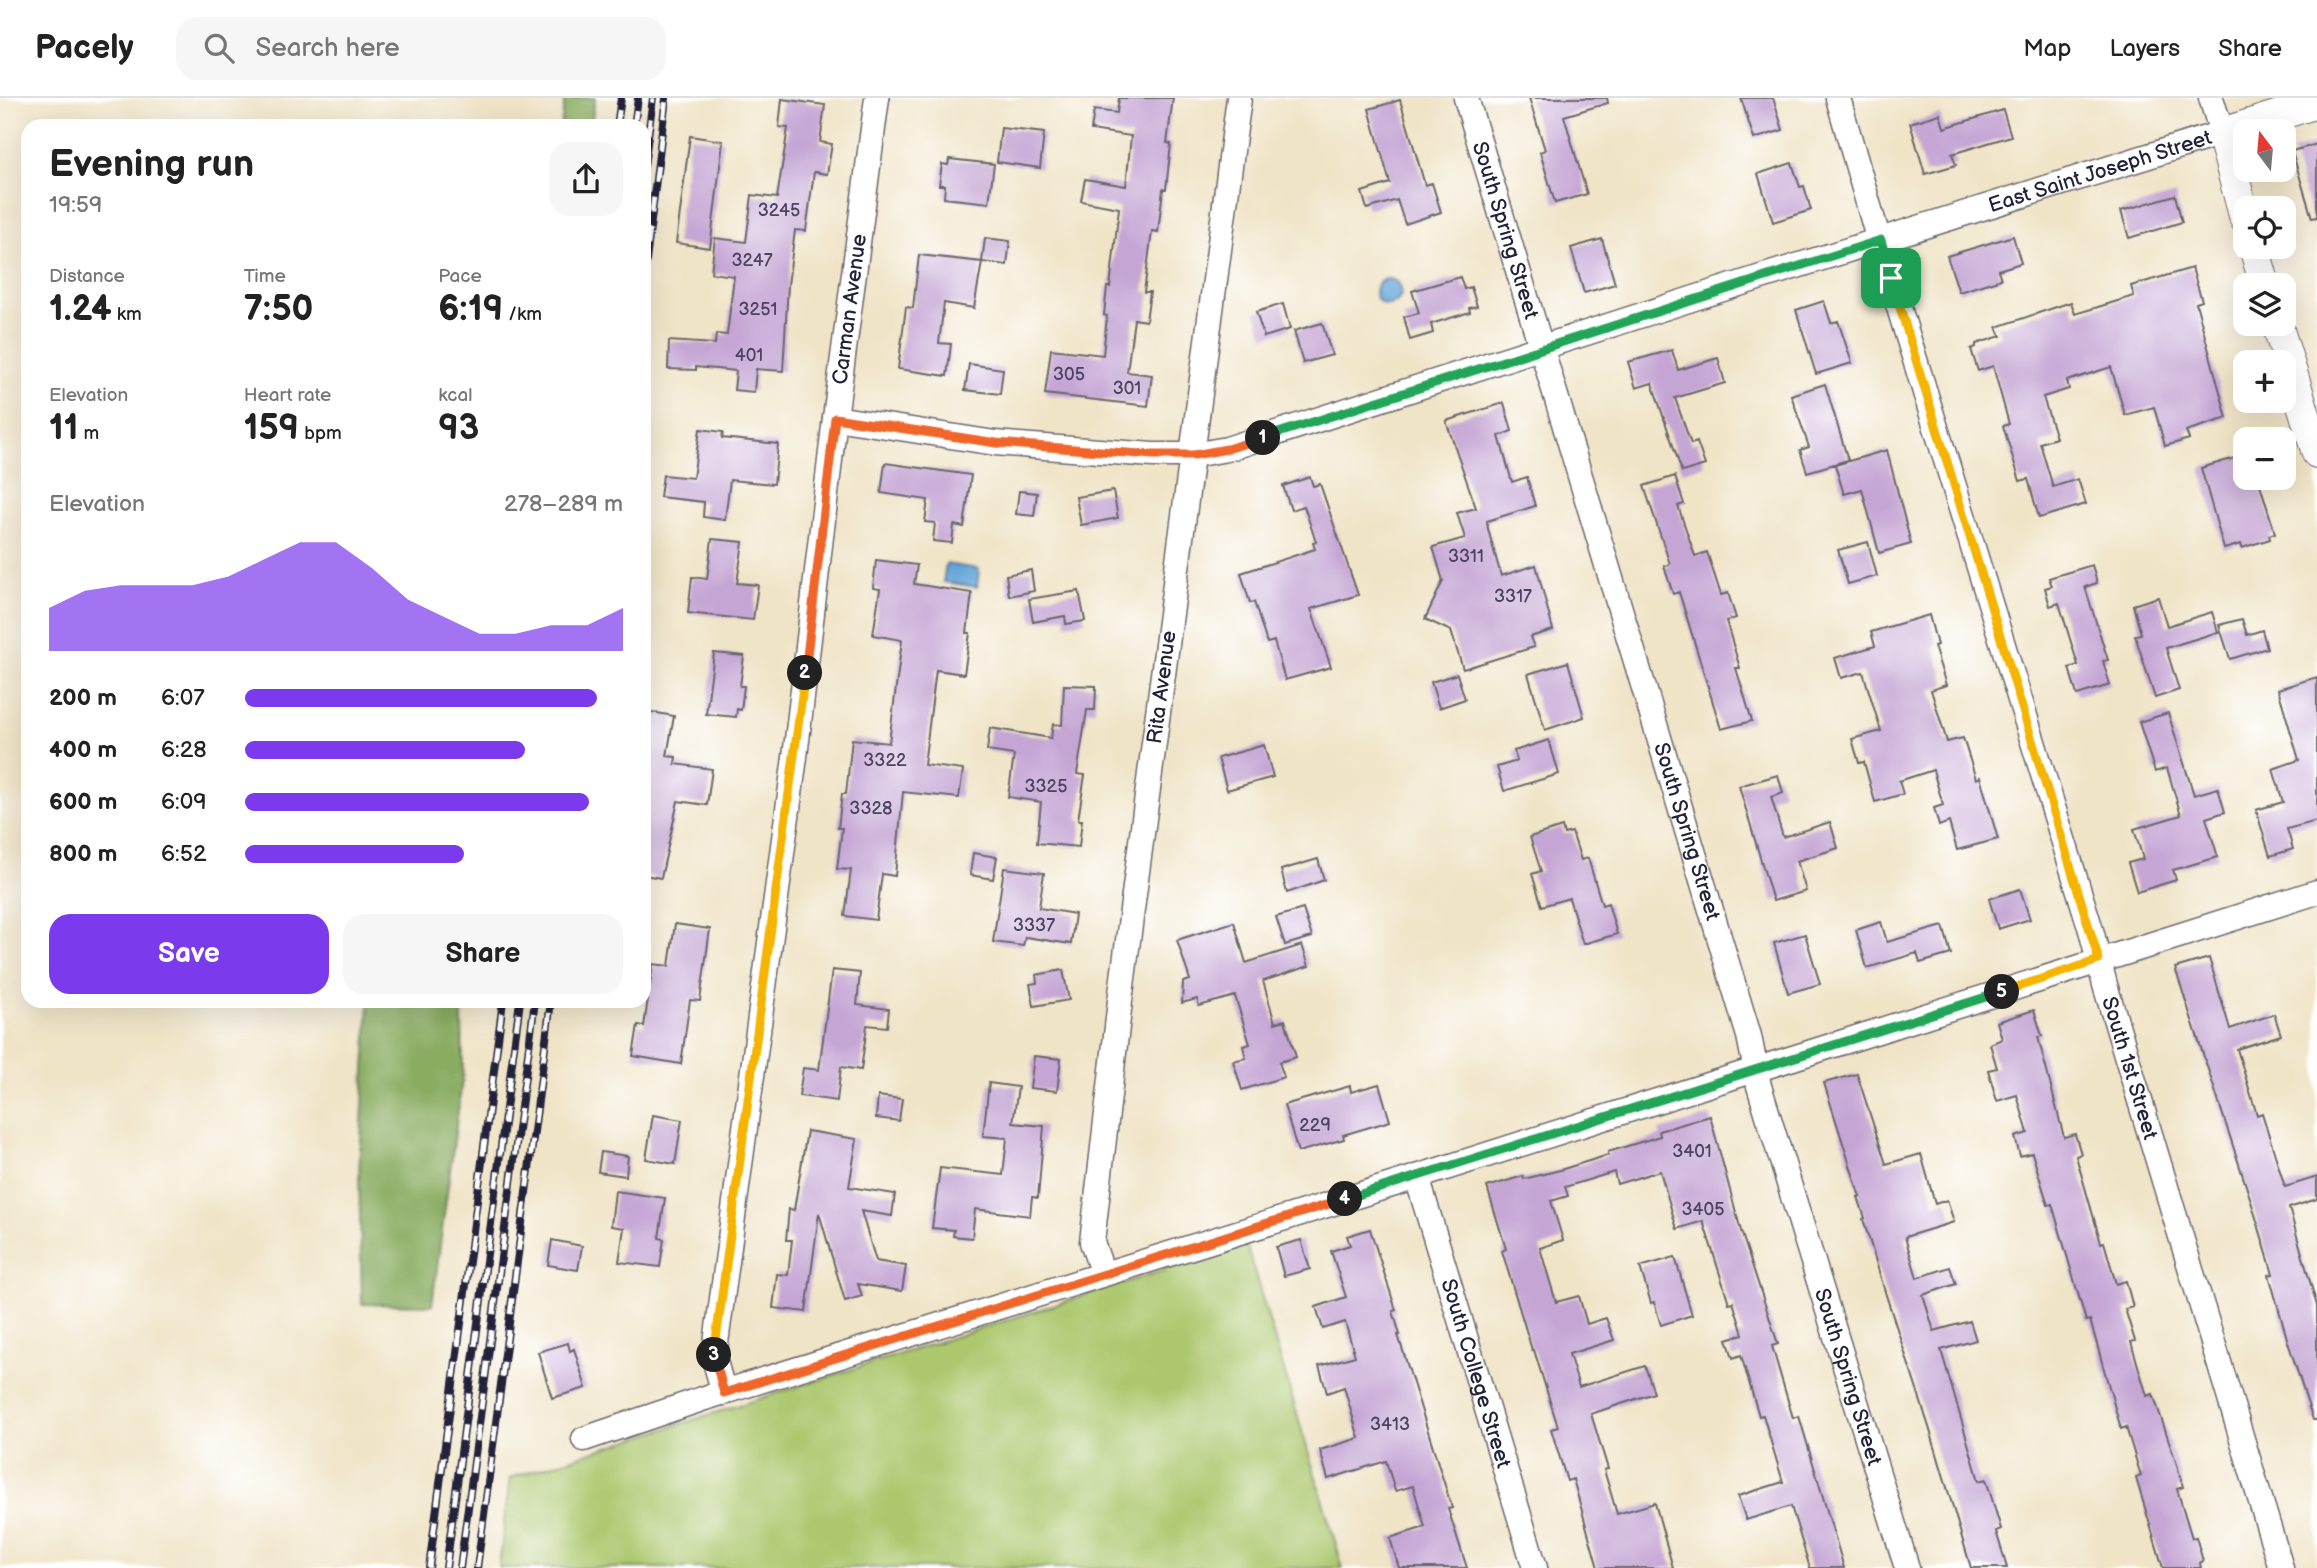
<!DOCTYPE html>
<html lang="en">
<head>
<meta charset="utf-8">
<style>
	body { margin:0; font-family:"Balsamiq Sans",sans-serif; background:#f6f6f6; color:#222; height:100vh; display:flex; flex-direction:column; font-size:26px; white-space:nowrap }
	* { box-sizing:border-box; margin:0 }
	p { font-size:23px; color:#767676 }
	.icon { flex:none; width:38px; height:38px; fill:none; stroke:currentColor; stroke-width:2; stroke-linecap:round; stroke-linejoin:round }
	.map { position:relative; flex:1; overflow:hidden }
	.sheet { position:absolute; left:21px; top:21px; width:630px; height:889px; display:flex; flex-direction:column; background:#fff; border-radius:21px; box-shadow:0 7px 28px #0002 }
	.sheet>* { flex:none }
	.needle { width:46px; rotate:344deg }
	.buttons { position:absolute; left:2233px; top:21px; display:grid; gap:14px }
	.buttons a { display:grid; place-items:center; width:63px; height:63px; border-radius:14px; background:#fff; box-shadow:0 7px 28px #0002; font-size:35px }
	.pin { position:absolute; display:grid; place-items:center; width:60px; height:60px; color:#fff; margin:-30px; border-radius:14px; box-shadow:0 4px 10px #0006 }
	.km { position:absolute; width:35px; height:35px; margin:-18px; border-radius:50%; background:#222; color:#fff; font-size:19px; line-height:35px; text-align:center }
	.round { display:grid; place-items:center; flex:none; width:74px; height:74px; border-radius:21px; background:#f6f6f6 }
	.head { display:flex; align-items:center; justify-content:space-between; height:119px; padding:0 28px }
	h1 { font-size:38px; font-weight:600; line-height:52px }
	.figures { display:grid; grid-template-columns:repeat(3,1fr); gap:10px; height:119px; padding:7px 28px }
	.figures div { display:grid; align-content:center }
	.figures b { font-size:35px; font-weight:600 }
	.figures small { font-size:19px; font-weight:400 }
	.figures p { font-size:19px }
	.chart { height:196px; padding:14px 28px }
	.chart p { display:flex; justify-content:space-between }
	.chart svg { width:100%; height:126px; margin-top:7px; fill:#7c3aed; opacity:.7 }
	.button { display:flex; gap:14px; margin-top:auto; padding:14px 28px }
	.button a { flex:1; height:80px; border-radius:21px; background:#7c3aed; color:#fff; font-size:28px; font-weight:600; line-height:80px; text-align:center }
	.button a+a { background:#f6f6f6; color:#222 }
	ul { padding:0 28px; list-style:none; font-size:23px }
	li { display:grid; grid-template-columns:112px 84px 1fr; align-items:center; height:52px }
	li i { height:18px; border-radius:9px; background:#7c3aed }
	header { display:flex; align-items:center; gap:42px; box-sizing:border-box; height:98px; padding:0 35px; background:#fff; border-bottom:2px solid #e0e0e0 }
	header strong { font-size:33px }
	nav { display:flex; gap:38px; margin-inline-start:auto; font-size:24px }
	.search { width:490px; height:63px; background:#f6f6f6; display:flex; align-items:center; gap:18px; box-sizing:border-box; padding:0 24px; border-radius:21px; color:#767676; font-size:26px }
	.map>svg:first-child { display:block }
</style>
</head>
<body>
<header>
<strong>Pacely</strong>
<div class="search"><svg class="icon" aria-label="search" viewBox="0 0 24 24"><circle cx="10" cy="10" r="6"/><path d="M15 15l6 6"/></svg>Search here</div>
<nav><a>Map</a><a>Layers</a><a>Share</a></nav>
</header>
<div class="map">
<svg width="2317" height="1470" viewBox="0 0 2317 1470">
	<rect width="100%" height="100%" fill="#fff"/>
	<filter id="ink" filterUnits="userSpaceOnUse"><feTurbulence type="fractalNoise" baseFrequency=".0143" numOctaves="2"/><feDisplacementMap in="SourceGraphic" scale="14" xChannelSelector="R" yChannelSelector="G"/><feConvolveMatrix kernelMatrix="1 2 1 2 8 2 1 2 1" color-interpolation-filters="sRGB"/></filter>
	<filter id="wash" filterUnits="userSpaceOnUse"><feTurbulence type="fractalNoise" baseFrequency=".00686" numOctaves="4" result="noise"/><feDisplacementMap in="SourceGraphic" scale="28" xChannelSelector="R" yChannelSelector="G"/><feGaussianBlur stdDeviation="1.57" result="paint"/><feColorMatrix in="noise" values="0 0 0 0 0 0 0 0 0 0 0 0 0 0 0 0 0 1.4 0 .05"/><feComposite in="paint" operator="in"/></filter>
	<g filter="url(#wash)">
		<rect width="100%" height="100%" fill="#f0e4c7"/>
		<path fill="#acc76d" stroke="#677454" stroke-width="2" d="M1246,1146L1343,1470H499L510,1380Z"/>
		<path fill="#89ac60" stroke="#56674e" stroke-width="2" d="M565,0H595L591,28H561Z
			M369,903H463L462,913L463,976L432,1207L362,1206L359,1075Z"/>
		<path fill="#64a4d7" stroke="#436389" stroke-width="2" d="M1375 194a13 13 0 1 1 26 0a13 13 0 1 1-26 0Z
			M946,466L979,471L977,489L943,484Z"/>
		<g id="blocks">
			<path fill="#c4a5d4" d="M1119,0H1173L1167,45L1171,46L1166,91H1163L1158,134L1152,133L1144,194H1150L1146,223L1134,221L1127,274L1152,277L1148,308L1045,296L1051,251L1103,257L1107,218L1104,217L1107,189H1110L1119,110L1081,103L1085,81L1126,88L1131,38L1091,32L1094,12L1117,15Z
				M1529,0H1607L1608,5L1564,18L1587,96L1555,105L1540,54L1545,52Z
				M1741,0H1773L1783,32L1754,41Z
				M782,1L825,7L820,44L832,46L827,76L814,74L806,133L795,132L788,187L783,273L756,271L754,294L734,292L736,273L696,269V272L668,271L669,243L715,246L716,236L727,237L734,178L711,175L715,140L746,144L752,97L777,100L788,30L779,29Z
				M1400,2L1425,87L1432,85L1441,114L1405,126L1397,102L1367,111L1362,94L1390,85L1369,11Z
				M2003,12L2011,38L1952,56L1956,67L1925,76L1910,25L1940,16L1944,30Z
				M1001,30L1044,35L1040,70L997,64Z
				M690,38L723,43L710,150L676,145Z
				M2317,46V119L2312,120L2292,53Z
				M949,61L994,66L989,105L944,100L945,87H939L942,66L948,67Z
				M1792,65L1800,89L1804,88L1811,112L1773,124L1758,76Z
				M2175,97L2182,124L2129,140L2121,113Z
				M2013,138L2021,165L1998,172L2001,181L1959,194L1947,158Z
				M985,140L1010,143L1007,167L982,164Z
				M1602,141L1615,186L1584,195L1571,150Z
				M919,157L982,164L974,210L944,205L939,245L951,246L947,278L898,271L906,209L913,210Z
				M2192,170L2202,203L2196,205L2227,320L2186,333L2189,341L2165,348L2154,309L2125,317L2111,269L2067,283L2069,291L2043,299L2056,340L2040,345L2053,389L2078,381L2086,406L2039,420L2028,381L2020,383L2003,328L2009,326L1993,268L1978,273L1971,251L1976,249V246L2001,238L1997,229L2071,204L2075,216L2134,198L2131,188Z
				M1460,179L1464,191L1471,189L1477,208L1469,210L1470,214L1431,226L1433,235L1410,242L1404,219L1419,215L1412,193Z
				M1824,203L1831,225L1838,223L1852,265L1816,276L1796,212Z
				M1283,206L1290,231L1264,239L1256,214Z
				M1322,225L1332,257L1303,265L1294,233Z
				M1672,252L1678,272L1718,260L1725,285L1675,300L1691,346L1697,344L1705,367L1682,374L1652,285L1636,290L1628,264Z
				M969,266L1003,271L1000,296L965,292Z
				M1825,286L1848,362L1807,374L1800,352L1809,349L1791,297Z
				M1504,305L1512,333L1499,338L1512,384L1527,379L1535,408L1487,423L1488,431L1501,478L1536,467L1553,532L1530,539L1534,549L1463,571L1451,533L1425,521L1443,483L1433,449L1465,440L1457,415L1476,410L1446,323Z
				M700,331L723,334L722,340L778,346L774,386L730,382L725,422L703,419L704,404L660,399L663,377L693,380Z
				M1887,352L1911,446L1879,455L1862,391L1844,396L1835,367Z
				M2245,357V380H2258L2275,435L2269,437L2270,441L2242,450L2241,446L2224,451L2201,370Z
				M885,365L971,377L964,429L954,427L952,445L933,443L935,425L925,424L928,402L881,395Z
				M1675,378L1684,406L1678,408L1695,458L1707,454L1721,497L1728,495L1736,520L1726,523L1740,570H1736L1752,623L1721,631L1679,494L1673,496L1664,468L1670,466L1644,388Z
				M1310,379L1313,388L1320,386L1358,497L1311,511L1331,569L1285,582L1274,543L1267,545L1254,504L1250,505L1241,475L1315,451L1313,445L1316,444L1304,408L1291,412L1283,388Z
				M1019,393L1037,395L1034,418L1016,416Z
				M1113,393L1118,420L1081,427L1076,399Z
				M712,441L743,444L737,485L758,487L753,522L688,515L692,479L707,481Z
				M1868,444L1877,478L1848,486L1838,452Z
				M876,462L917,467L914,486L972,495L967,535H970L964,576L936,572L924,667L963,672L959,700L903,694L895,778L882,776L876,822L845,818L851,772L837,771L842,730H838L842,696H846L852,641L889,645L902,542L873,537L880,491L873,490Z
				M2092,467L2097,485L2085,489L2108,562L2103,563L2110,587L2077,597L2069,570L2078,567L2059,505L2050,508L2045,490L2052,488L2049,480Z
				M1031,472L1034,493L1009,498L1006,477Z
				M1079,493L1085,523L1066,526L1065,518L1033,524L1029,501Z
				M2158,499L2167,528L2212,514L2218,534L2166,550L2179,592L2155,600L2135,537L2141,536L2133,507Z
				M1929,517L1937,547L1934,548L1946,587L1931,592L1947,644L1963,640L1976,681L1980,679L1998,741L1957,752L1949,724L1939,728L1934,710L1943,707L1933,672L1899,683L1903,696L1875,704L1864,664L1859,665L1852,641L1881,633L1863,574L1841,580L1835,560L1875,548L1871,534Z
				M2242,521L2247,537L2262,532L2267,550L2230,561L2219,527Z
				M714,555L744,558L740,588H744L741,612L737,611L736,619L706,616Z
				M1568,564L1584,619L1545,632L1528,576Z
				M1457,576L1465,601L1439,610L1431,584Z
				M2317,579V723L2287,731L2293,751L2270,758L2256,712L2283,704L2273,671L2299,662L2278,591Z
				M1064,587L1096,588L1095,612H1087L1077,676L1085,677L1078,722H1082L1079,749L1037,745L1041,704L1008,699L1014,657L987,653L990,630L1051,640L1053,626L1062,627Z
				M646,613L674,618L667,658L676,659L675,666L712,671L707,707L678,703L661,780L644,777V713L651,680L644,679Z
				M2168,615L2194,697L2218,690L2225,714L2206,720L2218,759L2173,772L2176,782L2137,794L2128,765L2143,761L2134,731L2181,717L2167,670L2155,674L2139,624Z
				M1549,642L1559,676L1504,693L1497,669L1517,663L1514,653Z
				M1264,647L1273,679L1227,692L1218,660Z
				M1778,677L1783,695L1771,699L1783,739L1830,724L1838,750L1797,763L1806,793L1773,803L1739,688Z
				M1562,729L1564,736L1572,734L1581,762L1588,760L1602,807L1608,805L1617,836L1583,846L1569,800L1542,808L1532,776L1541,773L1530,739Z
				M973,755L997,759L993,781L970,777Z
				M1318,761L1324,782L1287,795L1281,772Z
				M1004,770L1044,775L1039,810L1075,816L1071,846L1025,839L1023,848L993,844Z
				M2020,791L2030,821L1998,831L1989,801Z
				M1303,811L1312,839L1285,847L1276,819Z
				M1234,824L1246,865L1302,847L1309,868L1263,883L1275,925L1285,922L1296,959L1279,964L1284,979L1242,992L1233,963L1246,960L1243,948L1250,946L1235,898L1199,908L1197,901L1182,905L1183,884L1190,882L1177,842Z
				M1881,824L1887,844L1943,828L1951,856L1920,865L1917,855L1867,870L1856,832Z
				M675,826L710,831L700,903L690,902L681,966L633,958L638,927L644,928L653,866L669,868Z
				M1805,836L1820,886L1788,895L1774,845Z
				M2209,860L2230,931L2274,916L2281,937L2237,951L2257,1017L2262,1015L2285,1089L2317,1079V1101L2289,1110L2317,1208V1322H2313L2288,1244L2269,1177L2273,1176L2250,1100L2175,870Z
				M832,872L860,875L857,907L889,911L887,929L867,927L861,972L841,969L837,1003L799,998L803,970L819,972Z
				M1063,872L1069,902L1034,908L1030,886L1037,885L1036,877Z
				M2034,912L2042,938L2038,939L2064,1039L2075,1036L2081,1056L2076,1058L2101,1145L2104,1144L2116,1186L2126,1183L2133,1209L2125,1211L2135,1243L2131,1244L2147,1298L2153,1296L2177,1367L2183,1389L2177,1391L2192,1440L2196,1439L2203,1463L2200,1465L2201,1470H2163L2136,1380L2141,1378L2126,1329L2121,1331L2090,1222L2086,1223L2052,1106L2048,1107L2032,1055L2020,1058L2015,1039L2028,1035L2017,997L1997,1003L1988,972L1997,970L1990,946L2002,941L1997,924Z
				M1034,958L1061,961L1057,993L1030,990Z
				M1857,976L1886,1066L1921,1056L1935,1106L1947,1102L1954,1124L1905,1139L1917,1180L1950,1169L1956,1186L1923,1197L1934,1233L1970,1223L1976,1242L1941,1252L1979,1383L1986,1381L2001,1431L1996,1433L2007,1470H1971L1929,1329L1886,1197L1863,1121L1865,1120L1858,1099H1860L1824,985Z
				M989,985L1018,989L1013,1025L1044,1028L1038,1100L1032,1099L1030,1118L975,1111L972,1140L953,1138L954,1132L932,1130L940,1070L1003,1077L1007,1040L983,1038Z
				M1379,986L1390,1023L1343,1037L1344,1041L1298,1054L1284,1007L1350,988L1351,994Z
				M878,998L902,1001L899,1023L876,1020Z
				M653,1017L682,1022L675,1066L646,1061Z
				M1710,1018L1741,1133L1778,1246L1772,1248L1793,1320L1799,1318L1844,1470H1810L1791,1408L1746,1422L1738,1398L1783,1384L1763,1317L1759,1318L1741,1257L1733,1260L1727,1241L1743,1236L1733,1204L1729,1205L1703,1123L1677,1131L1660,1073L1617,1086L1614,1074L1565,1089L1568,1098L1551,1103L1563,1142L1540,1150L1556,1204L1579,1198L1587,1226L1606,1220L1614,1242L1569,1256L1579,1289L1645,1268L1654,1295L1591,1316L1608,1371L1604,1372L1617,1416L1655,1405L1673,1470H1598L1573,1381L1567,1383L1551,1331L1558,1329L1534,1252H1532L1502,1153L1506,1151L1487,1089L1523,1078L1524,1081L1560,1072L1608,1057V1054L1660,1038L1659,1033Z
				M807,1033L857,1041L849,1089L895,1096L892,1118L861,1113L876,1163L906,1168L902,1193L858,1186L862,1198L845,1203L819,1115L806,1214L773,1210L777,1176L788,1177L792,1142H786L789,1111L794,1112Z
				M601,1054L628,1058L626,1078L598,1074Z
				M615,1093L665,1100L659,1140L664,1141L660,1169L619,1164L624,1130L611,1128Z
				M1370,1131L1396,1212L1393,1213L1400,1237H1398L1452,1410L1448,1411L1467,1470H1399L1390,1440L1425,1429L1413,1388L1395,1393L1386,1363L1328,1381L1320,1352L1359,1340L1344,1289L1327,1295L1319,1268L1355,1258L1345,1224L1323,1231L1316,1209L1346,1199L1331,1153L1350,1147L1347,1138Z
				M552,1142L582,1148L578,1172L548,1167Z
				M1301,1142L1310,1171L1284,1178L1276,1149Z
				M1675,1159L1692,1217L1661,1227L1654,1204L1651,1205L1640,1169Z
				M568,1245L570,1253L574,1251L586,1290L552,1300L538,1254Z"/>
		</g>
	</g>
	<g filter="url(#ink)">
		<use href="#blocks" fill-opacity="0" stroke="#6a666c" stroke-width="2"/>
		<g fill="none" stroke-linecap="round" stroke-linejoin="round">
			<defs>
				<g id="minor">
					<path id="s1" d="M1466,0L1749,938L1759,988L1907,1470"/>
					<path id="s2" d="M1838,0L1887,171L2091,832L2105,887L2281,1470"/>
					<path id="s3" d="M835,320L995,345L1032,348L1153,357H1193L1227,351L1707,196L2222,35L2211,0"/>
					<path id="s4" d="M1417,1079L1535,1470"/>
					<path id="s5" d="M1103,1176L1092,1144L1120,903L1239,0"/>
					<path id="s6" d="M724,1295L714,1260L795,659L835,320L877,0"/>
					<path d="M584,1341L708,1299L1417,1079L2317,794"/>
				</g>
				<path id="tertiary" d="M2245,121L2222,35L2317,5
					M2254,149L2265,187
					M2277,226L2317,355"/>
			</defs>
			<use href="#minor" stroke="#6a666c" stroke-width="27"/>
			<use href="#tertiary" stroke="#6a666c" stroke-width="32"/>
			<use href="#minor" stroke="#fff" stroke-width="24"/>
			<use href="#tertiary" stroke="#fff" stroke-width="30"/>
			<defs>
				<path id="rail" d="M617,28L621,0
					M634,28L638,0
					M644,68L653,0
					M644,179L666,0
					M429,1470L503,903
					M446,1470L520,903
					M460,1470L535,903
					M477,1470L551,903"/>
			</defs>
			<use href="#rail" stroke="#22223b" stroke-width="8"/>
			<use href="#rail" stroke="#fff" stroke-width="5" stroke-dasharray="16" stroke-linecap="butt"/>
		</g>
	</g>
	<g fill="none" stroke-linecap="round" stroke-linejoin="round" filter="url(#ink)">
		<defs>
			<path id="split-1" d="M1263,340L1881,142L1891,180"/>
			<path id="split-2" d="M805,575L835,320L996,345L1153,357H1194L1227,351L1263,340"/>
			<path id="split-3" d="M714,1257L805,575"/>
			<path id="split-4" d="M714,1257L724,1295L1345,1101"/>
			<path id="split-5" d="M1345,1101L2002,894"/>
			<path id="split-6" d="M1891,180L2099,862L2002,894"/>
		</defs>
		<use href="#split-1" stroke="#fff" stroke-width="14"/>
		<use href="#split-2" stroke="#fff" stroke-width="14"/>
		<use href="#split-3" stroke="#fff" stroke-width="14"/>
		<use href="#split-4" stroke="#fff" stroke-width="14"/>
		<use href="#split-5" stroke="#fff" stroke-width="14"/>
		<use href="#split-6" stroke="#fff" stroke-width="14"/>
		<use href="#split-1" stroke="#22a559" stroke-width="9"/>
		<use href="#split-2" stroke="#f0652b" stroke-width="9"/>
		<use href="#split-3" stroke="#f5b400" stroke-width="9"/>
		<use href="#split-4" stroke="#f0652b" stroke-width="9"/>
		<use href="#split-5" stroke="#22a559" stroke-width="9"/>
		<use href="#split-6" stroke="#f5b400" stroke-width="9"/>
	</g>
	<g text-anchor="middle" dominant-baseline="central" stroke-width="6" stroke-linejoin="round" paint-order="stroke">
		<g font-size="18" fill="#4a4361">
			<text x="779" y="112">3245</text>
			<text x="752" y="162">3247</text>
			<text x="758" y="211">3251</text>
			<text x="749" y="257">401</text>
			<text x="1069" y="276">305</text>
			<text x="1127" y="290">301</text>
			<text x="1466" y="458">3311</text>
			<text x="1513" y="498">3317</text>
			<text x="885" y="662">3322</text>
			<text x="1046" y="688">3325</text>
			<text x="871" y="710">3328</text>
			<text x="1034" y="827">3337</text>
			<text x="1315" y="1027">229</text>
			<text x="1692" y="1053">3401</text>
			<text x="1703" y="1111">3405</text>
			<text x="1390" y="1326">3413</text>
		</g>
		<g font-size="21" fill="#22223b" stroke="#fff">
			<text stroke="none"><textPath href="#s3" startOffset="1311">East Saint Joseph Street</textPath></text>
			<text stroke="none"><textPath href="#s1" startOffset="138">South Spring Street</textPath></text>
			<text stroke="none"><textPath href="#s6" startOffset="1094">Carman Avenue</textPath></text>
			<text stroke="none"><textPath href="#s5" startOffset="593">Rita Avenue</textPath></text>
			<text stroke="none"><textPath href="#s1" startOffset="766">South Spring Street</textPath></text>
			<text stroke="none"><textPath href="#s2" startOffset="1013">South 1st Street</textPath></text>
			<text stroke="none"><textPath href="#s4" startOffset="205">South College Street</textPath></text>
			<text stroke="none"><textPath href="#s1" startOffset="1335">South Spring Street</textPath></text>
		</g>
	</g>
</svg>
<div class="buttons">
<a><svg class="needle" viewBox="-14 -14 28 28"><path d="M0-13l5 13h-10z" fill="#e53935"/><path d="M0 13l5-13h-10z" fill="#767676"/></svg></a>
<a><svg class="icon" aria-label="locate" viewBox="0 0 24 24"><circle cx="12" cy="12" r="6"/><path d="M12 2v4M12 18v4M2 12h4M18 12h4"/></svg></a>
<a><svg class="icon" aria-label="layers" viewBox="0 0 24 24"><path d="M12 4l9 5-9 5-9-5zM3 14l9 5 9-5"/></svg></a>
<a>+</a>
<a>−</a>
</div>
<div class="pin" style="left:1891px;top:180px;background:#1e9e55"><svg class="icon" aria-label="arrive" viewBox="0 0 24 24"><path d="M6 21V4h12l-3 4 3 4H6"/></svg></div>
<b class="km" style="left:1263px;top:340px">1</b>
<b class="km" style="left:805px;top:575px">2</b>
<b class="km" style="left:714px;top:1257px">3</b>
<b class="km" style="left:1345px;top:1101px">4</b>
<b class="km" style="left:2002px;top:894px">5</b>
<section class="sheet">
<div class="head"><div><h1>Evening run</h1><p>19:59</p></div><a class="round"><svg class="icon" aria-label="share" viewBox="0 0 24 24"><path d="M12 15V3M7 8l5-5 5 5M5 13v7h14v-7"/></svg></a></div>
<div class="figures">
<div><p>Distance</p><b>1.24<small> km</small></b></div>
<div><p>Time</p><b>7:50</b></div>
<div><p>Pace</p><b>6:19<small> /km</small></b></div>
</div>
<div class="figures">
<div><p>Elevation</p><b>11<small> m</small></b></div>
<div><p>Heart rate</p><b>159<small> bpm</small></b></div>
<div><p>kcal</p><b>93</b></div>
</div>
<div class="chart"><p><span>Elevation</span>278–289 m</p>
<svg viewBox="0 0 160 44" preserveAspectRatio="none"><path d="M0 44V29L10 23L20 21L30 21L40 21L50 18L60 12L70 6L80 6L90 15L100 26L110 32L120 38L130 38L140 35L150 35L160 29V44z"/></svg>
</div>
<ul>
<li><b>200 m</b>6:07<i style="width:93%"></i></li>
<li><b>400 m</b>6:28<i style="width:74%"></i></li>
<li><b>600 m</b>6:09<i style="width:91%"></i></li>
<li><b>800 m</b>6:52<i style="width:58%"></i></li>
</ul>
<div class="button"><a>Save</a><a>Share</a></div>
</section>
</div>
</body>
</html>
